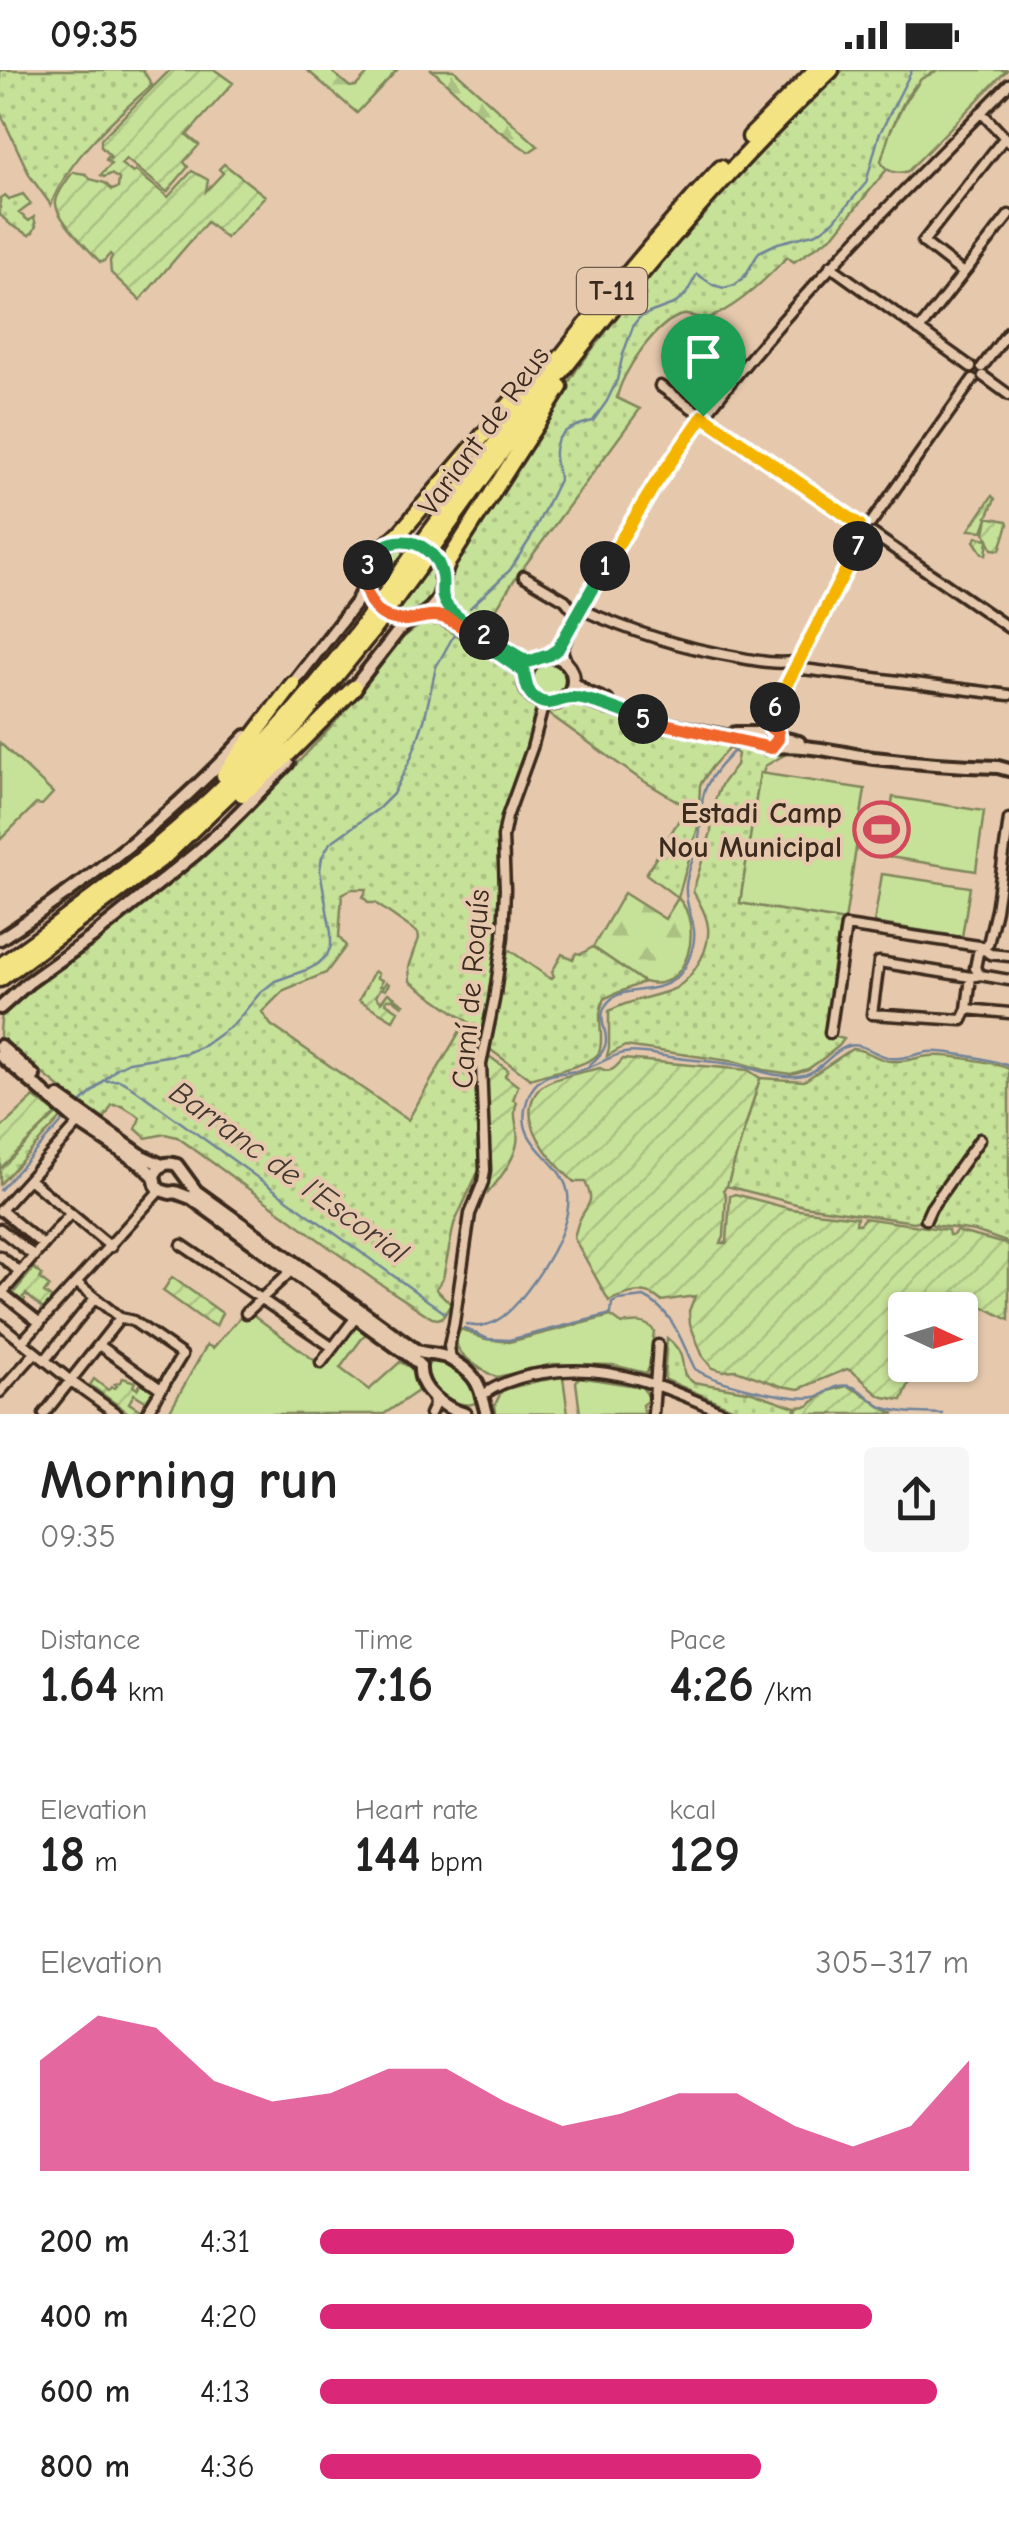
<!DOCTYPE html>
<html lang="en">
<head>
<meta charset="utf-8">
<style>
	body { margin:0; font-family:"Comic Neue",sans-serif; background:#f6f6f6; color:#222; height:100vh; display:flex; flex-direction:column; font-size:38px; white-space:nowrap }
	* { box-sizing:border-box; margin:0 }
	p { font-size:32px; color:#767676 }
	.icon { flex:none; width:55px; height:55px; fill:none; stroke:currentColor; stroke-width:2; stroke-linecap:round; stroke-linejoin:round }
	.map { position:relative; height:1344px; overflow:hidden }
	.side { display:flex; flex-direction:column; background:#fff; flex:1 }
	.side>* { flex:none }
	.needle { width:65px; rotate:94deg }
	.fabs { position:absolute; left:888px; top:1222px; display:grid; gap:20px }
	.fabs a { display:grid; place-items:center; width:90px; height:90px; border-radius:10px; background:#fff; box-shadow:0 2px 8px #0004; font-size:50px }
	.pin { position:absolute; display:grid; place-items:center; width:85px; height:85px; color:#fff; margin:-102px -42px; border-radius:50% 50% 50% 0; rotate:-45deg; box-shadow:0 0 10px #0007 }
	.pin .icon { rotate:45deg }
	.km { position:absolute; width:50px; height:50px; margin:-25px; border-radius:50%; background:#222; color:#fff; font-size:28px; line-height:50px; text-align:center }
	.round { display:grid; place-items:center; flex:none; width:105px; height:105px; border-radius:10px; background:#f6f6f6 }
	.head { display:flex; align-items:center; justify-content:space-between; height:170px; padding:0 40px }
	h1 { font-size:55px; font-weight:700; line-height:75px }
	.figures { display:grid; grid-template-columns:repeat(3,1fr); gap:15px; height:170px; padding:10px 40px }
	.figures div { display:grid; align-content:center }
	.figures b { font-size:50px; font-weight:700 }
	.figures small { font-size:28px; font-weight:400 }
	.figures p { font-size:28px }
	.chart { height:280px; padding:20px 40px }
	.chart p { display:flex; justify-content:space-between }
	.chart svg { width:100%; height:180px; margin-top:10px; fill:#db2777; opacity:.7 }
	ul { padding:0 40px; list-style:none; font-size:32px }
	li { display:grid; grid-template-columns:160px 120px 1fr; align-items:center; height:75px }
	li i { height:25px; border-radius:12px; background:#db2777 }
	.status { display:flex; justify-content:space-between; align-items:center; height:70px; padding:0 50px; background:#fff; direction:ltr }
	.status svg { height:28px; fill:currentColor }
	.map>svg:first-child { display:block }
</style>
</head>
<body>
<div class="status"><b>09:35</b><svg viewBox="0 0 49 12"><path d="M0 12V9h3v3zM5 12V6h3v6zM10 12V3h3v9zM15 12V0h3v12zM26 1h20v11H26zM47 4h2v5h-2z"/></svg></div>
<div class="map">
<svg width="1009" height="1344" viewBox="0 0 1009 1344">
	<defs>
		<pattern id="grass-dots" width="8" height="8" patternUnits="userSpaceOnUse" patternTransform="scale(2.5)"><rect width="8" height="8" fill="#c6e198"/><path d="M2 2h.1M6 6h.1" fill="none" stroke="#abc183" stroke-width="1.8" stroke-linecap="round"/></pattern>
		<pattern id="forest-firs" width="22" height="20" patternUnits="userSpaceOnUse" patternTransform="scale(2.5)"><rect width="22" height="20" fill="#c6e198"/><path d="M5 1l3.5 6h-7zM16 11l3.5 6h-7z" fill="#abc183"/></pattern>
		<pattern id="garden-furrows" width="10" height="10" patternUnits="userSpaceOnUse" patternTransform="scale(2.5)"><rect width="10" height="10" fill="#c6e198"/><path d="M-1 1l2-2M0 10L10 0M9 11l2-2" fill="none" stroke="#abc183"/></pattern>
	</defs>
	<rect width="100%" height="100%" fill="#e6c9ad"/>
	<filter id="ink" filterUnits="userSpaceOnUse"><feTurbulence type="fractalNoise" baseFrequency=".01" numOctaves="2"/><feDisplacementMap in="SourceGraphic" scale="20" xChannelSelector="R" yChannelSelector="G"/><feConvolveMatrix kernelMatrix="1 2 1 2 8 2 1 2 1" color-interpolation-filters="sRGB"/></filter>
	<g filter="url(#ink)">
		<path fill="url(#grass-dots)" stroke="#80865b" stroke-width="2.5" d="M0,0H143L152,15C116,46 67,90 51,135L30,106L0,42Z
			M843,0H939C934,3 929,5 924,8C902,22 889,67 882,90L887,99L834,165L794,192L787,187C766,209 742,233 714,246C702,252 695,244 684,245C658,248 620,305 617,328L640,339L512,513L485,557C472,549 448,539 447,522C447,516 448,510 448,505L577,299L635,224L729,115L779,62Z
			M23,124L31,134L19,143L29,151L34,147L36,156L33,162L29,165L11,155L0,145V128L5,125L9,129Z
			M402,476L412,478L374,530C362,504 374,481 402,476Z
			M432,490C445,522 428,547 393,544Z
			M425,554H438L517,603C520,621 524,629 538,639L530,671L500,764L498,837L502,840L496,896L494,898L497,902L484,963L410,911L409,897L419,868L418,863L375,833H369L363,827L367,819H352L342,824L339,867L346,876L326,903L284,920L262,942L271,955L408,1050L464,954L478,963L477,967L483,968V1102L477,1104L454,1154L443,1208L436,1219L451,1234L443,1247L438,1249L432,1248L373,1209L177,1067L165,1064L146,1068L136,1059L140,1047L122,1036L112,1035L103,1051L95,1046L0,969C0,961 0,953 2,946C17,919 60,898 85,880C126,849 165,817 204,784C257,737 307,685 353,631C373,608 396,563 425,554Z
			M573,631L629,653L665,663L784,685L765,696L763,703L760,704L740,833L841,850L831,908L835,909L828,965L844,969L839,976L821,990L808,999L791,1004L764,1000L737,992L625,976L607,986L609,978V941C629,930 649,928 669,921C688,915 707,886 708,865C710,850 700,834 693,821L711,762L712,738L721,715L736,695L738,684L729,678L711,698L700,715L698,757L678,828L646,804L687,737L637,707L545,641Z
			M505,877L551,909L554,906L552,902L562,884L573,889L576,883L581,884L593,877L644,912L605,928C597,942 601,952 601,968C601,971 601,980 598,984C589,996 546,1003 530,1009L491,980L486,984L497,929L503,925L499,917Z
			M852,979C866,979 876,989 890,991C904,993 916,987 930,986C946,984 994,992 1009,999V1173L975,1161L933,1155L926,1149L914,1152L804,1136L727,1116L760,1008L804,1011Z
			M57,1043L61,1048L0,1114V1099Z
			M667,1268C673,1273 679,1279 681,1286C685,1299 680,1304 693,1312L752,1322L795,1337L794,1344H763L758,1341L755,1344H746L666,1310L664,1307Z"/>
		<path fill="url(#forest-firs)" stroke="#80865b" stroke-width="2.5" d="M307,0H330L350,17L356,16L371,0H397L357,43Z
			M432,0H454L538,76L529,82L495,58Z
			M624,823L665,849L678,828C704,854 689,925 644,912L593,877Z"/>
		<path fill="#c6e198" stroke="#80865b" stroke-width="2.5" d="M939,0H1007L908,101C898,105 885,102 881,91L890,62L904,34L921,9Z
			M533 610a16 16 0 1 1 32 0a16 16 0 1 1-32 0Z
			M0,673L53,723L42,735L36,734L0,770Z
			M760,703L865,719L845,851L740,833Z
			M893,727L984,741L976,801L883,786Z
			M882,804L970,817L962,867L874,853Z
			M243,1244H252L314,1290H321L351,1253L366,1263L340,1298L369,1320L400,1292L411,1298L418,1321L384,1344H168L207,1275L213,1278Z
			M611,1246L622,1254C634,1252 646,1250 654,1261L649,1298L646,1303L613,1295L553,1294L497,1307C487,1304 459,1286 457,1275C455,1269 458,1264 461,1259L485,1269L509,1272Z
			M432,1291C453,1290 475,1311 479,1331C460,1344 427,1319 426,1297Z
			M563,1307L568,1344L496,1343L495,1335L502,1320L538,1311Z
			M579,1307L642,1317L647,1324V1331L642,1335L645,1344H580L576,1312Z"/>
		<path fill="url(#garden-furrows)" stroke="#80865b" stroke-width="2.5" d="M170,0H215L233,13L187,65L199,75L184,92L188,97L167,122L126,89L121,94L133,103L136,101L168,127L192,101L208,110L206,121L223,103L219,99L224,94L265,126L226,168L207,152L140,230L111,203L110,191L112,186L110,184L103,192H100C90,180 53,146 56,131C58,121 68,109 73,102L86,104L90,109L105,113L112,120L118,118L119,109L111,104L104,107L101,105L111,94L106,90L107,87L110,89L111,87L101,77V69Z
			M992,426L995,429L987,447L1007,451L1008,454L1000,480L992,479L988,470L986,485L982,483L974,471L977,467L988,469L985,463L988,448L983,461L969,460Z
			M374,901L378,904L377,908L382,910L380,916L383,917L386,912L389,914L385,920L381,918L376,926L381,932L388,923L404,934L402,936L393,929H387L386,933L398,941L393,950L359,930Z
			M486,984L508,1000L505,1006L518,1016L513,1030L517,1032C511,1047 520,1059 517,1073C514,1091 499,1110 488,1123L484,997Z
			M623,989L748,1000L760,1008L727,1116L723,1120L726,1125L724,1167L721,1173H727L730,1126L735,1124L791,1139L857,1147L856,1154H860L864,1148L948,1160L949,1165H953L956,1161L1009,1175V1250L957,1223L949,1240H905V1295H917L902,1330C900,1330 885,1327 883,1327C869,1321 865,1307 847,1299L799,1319L781,1316L736,1300L723,1301L712,1298L703,1287L690,1254L689,1241L695,1226L661,1231C646,1216 626,1223 609,1231L574,1168C574,1167 578,1153 579,1151C587,1133 596,1134 585,1112H574C552,1092 512,1047 540,1018C551,1007 585,1002 600,998C611,1005 616,997 623,989Z
			M34,1027L56,1044L0,1099V1059Z
			M34,1198L42,1205L40,1209L49,1216L44,1223L52,1229L43,1239L26,1224L23,1227L25,1229L23,1234L12,1225Z
			M172,1207L222,1243L216,1256L205,1251L163,1221Z
			M123,1308L135,1312L133,1316L137,1319L141,1313L156,1323L149,1333L134,1324L129,1333L140,1340L138,1344H130L90,1315L94,1309L108,1320L112,1317L115,1318L117,1316L115,1314L119,1313Z
			M847,1316C865,1322 877,1338 895,1344H796L797,1337L808,1336L828,1321Z"/>
		<g fill="none" stroke-linecap="round" stroke-linejoin="round">
			<path stroke="#6f8399" stroke-width="2.5" d="M470,538L510,500L530,469L559,410C559,401 555,395 555,386C553,361 574,356 593,351L607,331L617,310L623,284L634,254L639,248L649,243L676,233L686,224L697,204L713,215L724,218L735,215L745,206L759,182L778,173L817,163L834,151L866,113L879,65L912,0
				M589,995C624,969 592,956 606,935C622,909 670,934 688,891C704,854 684,846 686,816C687,801 695,786 698,772C702,757 700,742 703,727C706,709 725,690 738,677
				M106,1011L119,1010L129,1015L445,1243
				M80,1034L117,998L129,992L186,983L205,975L234,954L260,923L275,911L309,899L318,894L327,885L331,876V863L320,800L322,787L330,773L378,739L393,724L411,688L424,651L436,597L455,563
				M0,1120L63,1051
				M466,1254C487,1262 505,1247 518,1232C539,1207 572,1159 568,1124C563,1087 512,1077 527,1031C529,1024 533,1017 538,1012C550,1001 567,1004 581,1000C596,996 610,986 624,983C638,980 655,985 670,987C690,990 710,991 730,994C755,997 770,1008 797,1006C820,1005 829,982 848,976C863,972 876,986 891,988C904,990 914,984 928,982C942,980 995,990 1009,996
				M464,1258L488,1269L509,1270L611,1244L612,1233L618,1230L644,1227C674,1241 681,1272 695,1299C715,1313 791,1331 815,1327C827,1325 834,1313 850,1316C862,1318 872,1332 882,1337C901,1344 923,1343 943,1344"/>
			<defs>
				<path id="street" d="M981,42L1009,72
					M830,196L971,297
					M963,203L923,172L1005,67
					M919,260L1009,145
					M982,297L1009,261
					M983,306L1009,325
					M660,316L860,455
					M871,453L973,309
					M873,464L1009,558
					M524,506L565,530L578,546
					M581,539C631,562 683,578 737,587C758,591 777,595 798,591
					M546,586L555,582L562,573
					M567,594L562,580C578,538 603,498 627,459C729,290 872,154 1009,14
					M795,598L1009,625
					M762,658L774,640L863,467
					M980,905L975,898L978,883L988,874L996,840L1009,749
					M971,907L967,939L962,950L872,944L879,892L971,907L980,905L1009,910
					M967,939L1009,943
					M830,963L846,856L979,876L990,884L1009,886
					M29,1109L111,1177
					M1,1140L43,1175
					M0,1141L79,1053
					M926,1149L931,1138L980,1069
					M0,1159L34,1186
					M182,1175L332,1277
					M0,1186L20,1202
					M77,1213L120,1248L133,1251L182,1285L146,1344
					M1,1222L40,1253
					M2,1223L70,1144
					M246,1243L292,1200
					M0,1254L71,1311L117,1344
					M22,1272L160,1120
					M99,1275L161,1319
					M45,1290L95,1228
					M451,1290L449,1276L454,1253L470,1144L483,1112L485,1100L481,994L494,930L503,867L505,819L503,767L507,747L532,678L544,633
					M321,1293L356,1247
					M0,1322L35,1283
					M484,1324C502,1312 521,1306 543,1303C609,1292 667,1317 726,1344
					M44,1344L120,1248
					M430,1344L434,1336L433,1325
					M653,1344L658,1275"/>
				<path id="secondary" d="M364 511a39 39 0 1 1 78 0a39 39 0 1 1-78 0Z
					M441,522C443,530 443,530 448,537C460,552 513,589 532,592
					M423,545L440,547L453,552L526,604
					M525 610a24 24 0 1 1 48 0a24 24 0 1 1-48 0Z
					M573,612L585,622L607,631
					M291,616L357,531L364,516
					M352,620L399,560L411,550
					M564,628H579L644,649L759,673L766,678C799,672 840,683 874,688C915,693 956,696 998,697L1009,700
					M735,663H759
					M758,667L761,659L767,657L775,660L778,667
					M778,667L799,672
					M0,869C89,811 174,744 246,666
					M0,938L28,913L91,868L195,784L223,759L288,693
					M0,976L34,1006
					M0,985L79,1053L141,1094L154,1106L156,1115L160,1120L170,1123L175,1122L191,1128L412,1288L420,1296C418,1320 444,1338 465,1344
					M59,1027L144,1087L162,1095
					M154,1106C159,1095 166,1091 177,1095L196,1121L417,1281C427,1285 433,1283 442,1286C446,1286 454,1292 458,1294C481,1309 480,1321 487,1344"/>
				<path id="highway" d="M750,67L816,0
					M431,461C523,335 615,211 721,98
					M440,467C479,413 517,359 557,307C642,199 731,94 831,0
					M387,475L400,463L538,301
					M442,507L448,492L560,317
					M384,526L411,488
					M393,532L420,495
					M224,705L293,614
					M242,724L277,695L354,618
					M0,896C70,847 137,796 200,739C261,683 314,619 364,554
					M0,909L164,787L253,701L297,654L372,561"/>
			</defs>
			<use href="#street" stroke="#3b2a1e" stroke-width="15"/>
			<use href="#secondary" stroke="#3b2a1e" stroke-width="18"/>
			<use href="#highway" stroke="#3b2a1e" stroke-width="21"/>
			<use href="#street" stroke="#e6c9ad" stroke-width="8"/>
			<use href="#secondary" stroke="#e6c9ad" stroke-width="10"/>
			<use href="#highway" stroke="#f4e382" stroke-width="14"/>
			<defs>
				<path id="highway-bridge" d="M411,488L431,461
					M420,495L440,467
					M364,554L384,526
					M372,561L393,532"/>
			</defs>
			<use href="#highway-bridge" stroke="#3b2a1e" stroke-width="21" stroke-linecap="butt"/>
			<use href="#highway-bridge" stroke="#f4e382" stroke-width="14"/>
		</g>
	</g>
	<g fill="none" stroke-linecap="round" stroke-linejoin="round" filter="url(#ink)">
		<defs>
			<path id="split-1" d="M605,496L654,416L703,346"/>
			<path id="split-2" d="M484,565L528,592L549,585L558,579L605,496"/>
			<path id="split-3" d="M368,495C374,483 383,474 397,472C419,469 439,485 442,506C444,518 439,525 447,536C456,548 471,556 484,565"/>
			<path id="split-4" d="M368,495C359,520 373,551 404,550C418,550 427,543 442,547C461,553 478,570 494,581"/>
			<path id="split-5" d="M494,581L524,602C526,611 526,622 536,629C550,639 560,627 574,628C590,628 625,643 643,649"/>
			<path id="split-6" d="M643,649L771,678L778,669V663L771,658L775,637"/>
			<path id="split-7" d="M775,637L858,476"/>
			<path id="split-8" d="M703,346L860,455L859,462L863,467L858,476"/>
		</defs>
		<use href="#split-1" stroke="#fff" stroke-width="20"/>
		<use href="#split-2" stroke="#fff" stroke-width="20"/>
		<use href="#split-3" stroke="#fff" stroke-width="20"/>
		<use href="#split-4" stroke="#fff" stroke-width="20"/>
		<use href="#split-5" stroke="#fff" stroke-width="20"/>
		<use href="#split-6" stroke="#fff" stroke-width="20"/>
		<use href="#split-7" stroke="#fff" stroke-width="20"/>
		<use href="#split-8" stroke="#fff" stroke-width="20"/>
		<use href="#split-1" stroke="#f5b400" stroke-width="12"/>
		<use href="#split-2" stroke="#22a559" stroke-width="12"/>
		<use href="#split-3" stroke="#22a559" stroke-width="12"/>
		<use href="#split-4" stroke="#f0652b" stroke-width="12"/>
		<use href="#split-5" stroke="#22a559" stroke-width="12"/>
		<use href="#split-6" stroke="#f0652b" stroke-width="12"/>
		<use href="#split-7" stroke="#f5b400" stroke-width="12"/>
		<use href="#split-8" stroke="#f5b400" stroke-width="12"/>
	</g>
	<defs>
		<symbol id="stadium-ring" viewBox="-11 -11 22 22"><circle r="9.5" fill="#e6c9ad" stroke="#d1495b" stroke-width="1.5"/><path d="M0-5a6.5 5 0 1 0 0 10a6.5 5 0 1 0 0-10ZM-3.5-1.8h7v3.6h-7Z" fill="#d1495b"/></symbol>
	</defs>
	<g fill-rule="evenodd">
		<use href="#stadium-ring" x="850" y="728" width="63" height="63"/>
	</g>
	<g text-anchor="middle" dominant-baseline="central" stroke-width="8" stroke-linejoin="round" paint-order="stroke">
		<rect fill="#e6c9ad" stroke="#6e5a49" stroke-width="2.5" x="577" y="198" width="70" height="46" rx="8"/>
		<g font-size="28" font-weight="bold" fill="#3b2a1e">
			<text x="612" y="221">T-11</text>
		</g>
		<g font-size="30" fill="#3b2a1e" stroke="#e6c9ad">
			<text transform="translate(484 361) rotate(-54)">Variant de Reus</text>
			<text transform="translate(471 919) rotate(-85)">Camí de Roquís</text>
		</g>
		<g font-size="30" font-weight="bold" fill="#3b2a1e" stroke="#e6c9ad" text-anchor="end">
			<text x="842" y="743">Estadi Camp<tspan x="842" dy="34">Nou Municipal</tspan></text>
		</g>
		<g font-size="32" font-style="italic" fill="#443932" stroke="#e6c9ad">
			<text transform="translate(289 1102) rotate(36)">Barranc de l'Escorial</text>
		</g>
	</g>
</svg>
<div class="fabs">
<a><svg class="needle" viewBox="-14 -14 28 28"><path d="M0-13l5 13h-10z" fill="#e53935"/><path d="M0 13l5-13h-10z" fill="#767676"/></svg></a>
</div>
<div class="pin" style="left:703px;top:346px;background:#1e9e55"><svg class="icon" aria-label="arrive" viewBox="0 0 24 24"><path d="M6 21V4h12l-3 4 3 4H6"/></svg></div>
<b class="km" style="left:605px;top:496px">1</b>
<b class="km" style="left:484px;top:565px">2</b>
<b class="km" style="left:368px;top:495px">3</b>
<b class="km" style="left:643px;top:649px">5</b>
<b class="km" style="left:775px;top:637px">6</b>
<b class="km" style="left:858px;top:476px">7</b>
</div>
<section class="side">
<div class="head"><div><h1>Morning run</h1><p>09:35</p></div><a class="round"><svg class="icon" aria-label="share" viewBox="0 0 24 24"><path d="M12 15V3M7 8l5-5 5 5M5 13v7h14v-7"/></svg></a></div>
<div class="figures">
<div><p>Distance</p><b>1.64<small> km</small></b></div>
<div><p>Time</p><b>7:16</b></div>
<div><p>Pace</p><b>4:26<small> /km</small></b></div>
</div>
<div class="figures">
<div><p>Elevation</p><b>18<small> m</small></b></div>
<div><p>Heart rate</p><b>144<small> bpm</small></b></div>
<div><p>kcal</p><b>129</b></div>
</div>
<div class="chart"><p><span>Elevation</span>305–317 m</p>
<svg viewBox="0 0 160 44" preserveAspectRatio="none"><path d="M0 44V17L10 6L20 9L30 22L40 27L50 25L60 19L70 19L80 27L90 33L100 30L110 25L120 25L130 33L140 38L150 33L160 17V44z"/></svg>
</div>
<ul>
<li><b>200 m</b>4:31<i style="width:73%"></i></li>
<li><b>400 m</b>4:20<i style="width:85%"></i></li>
<li><b>600 m</b>4:13<i style="width:95%"></i></li>
<li><b>800 m</b>4:36<i style="width:68%"></i></li>
</ul>
</section>
</body>
</html>
